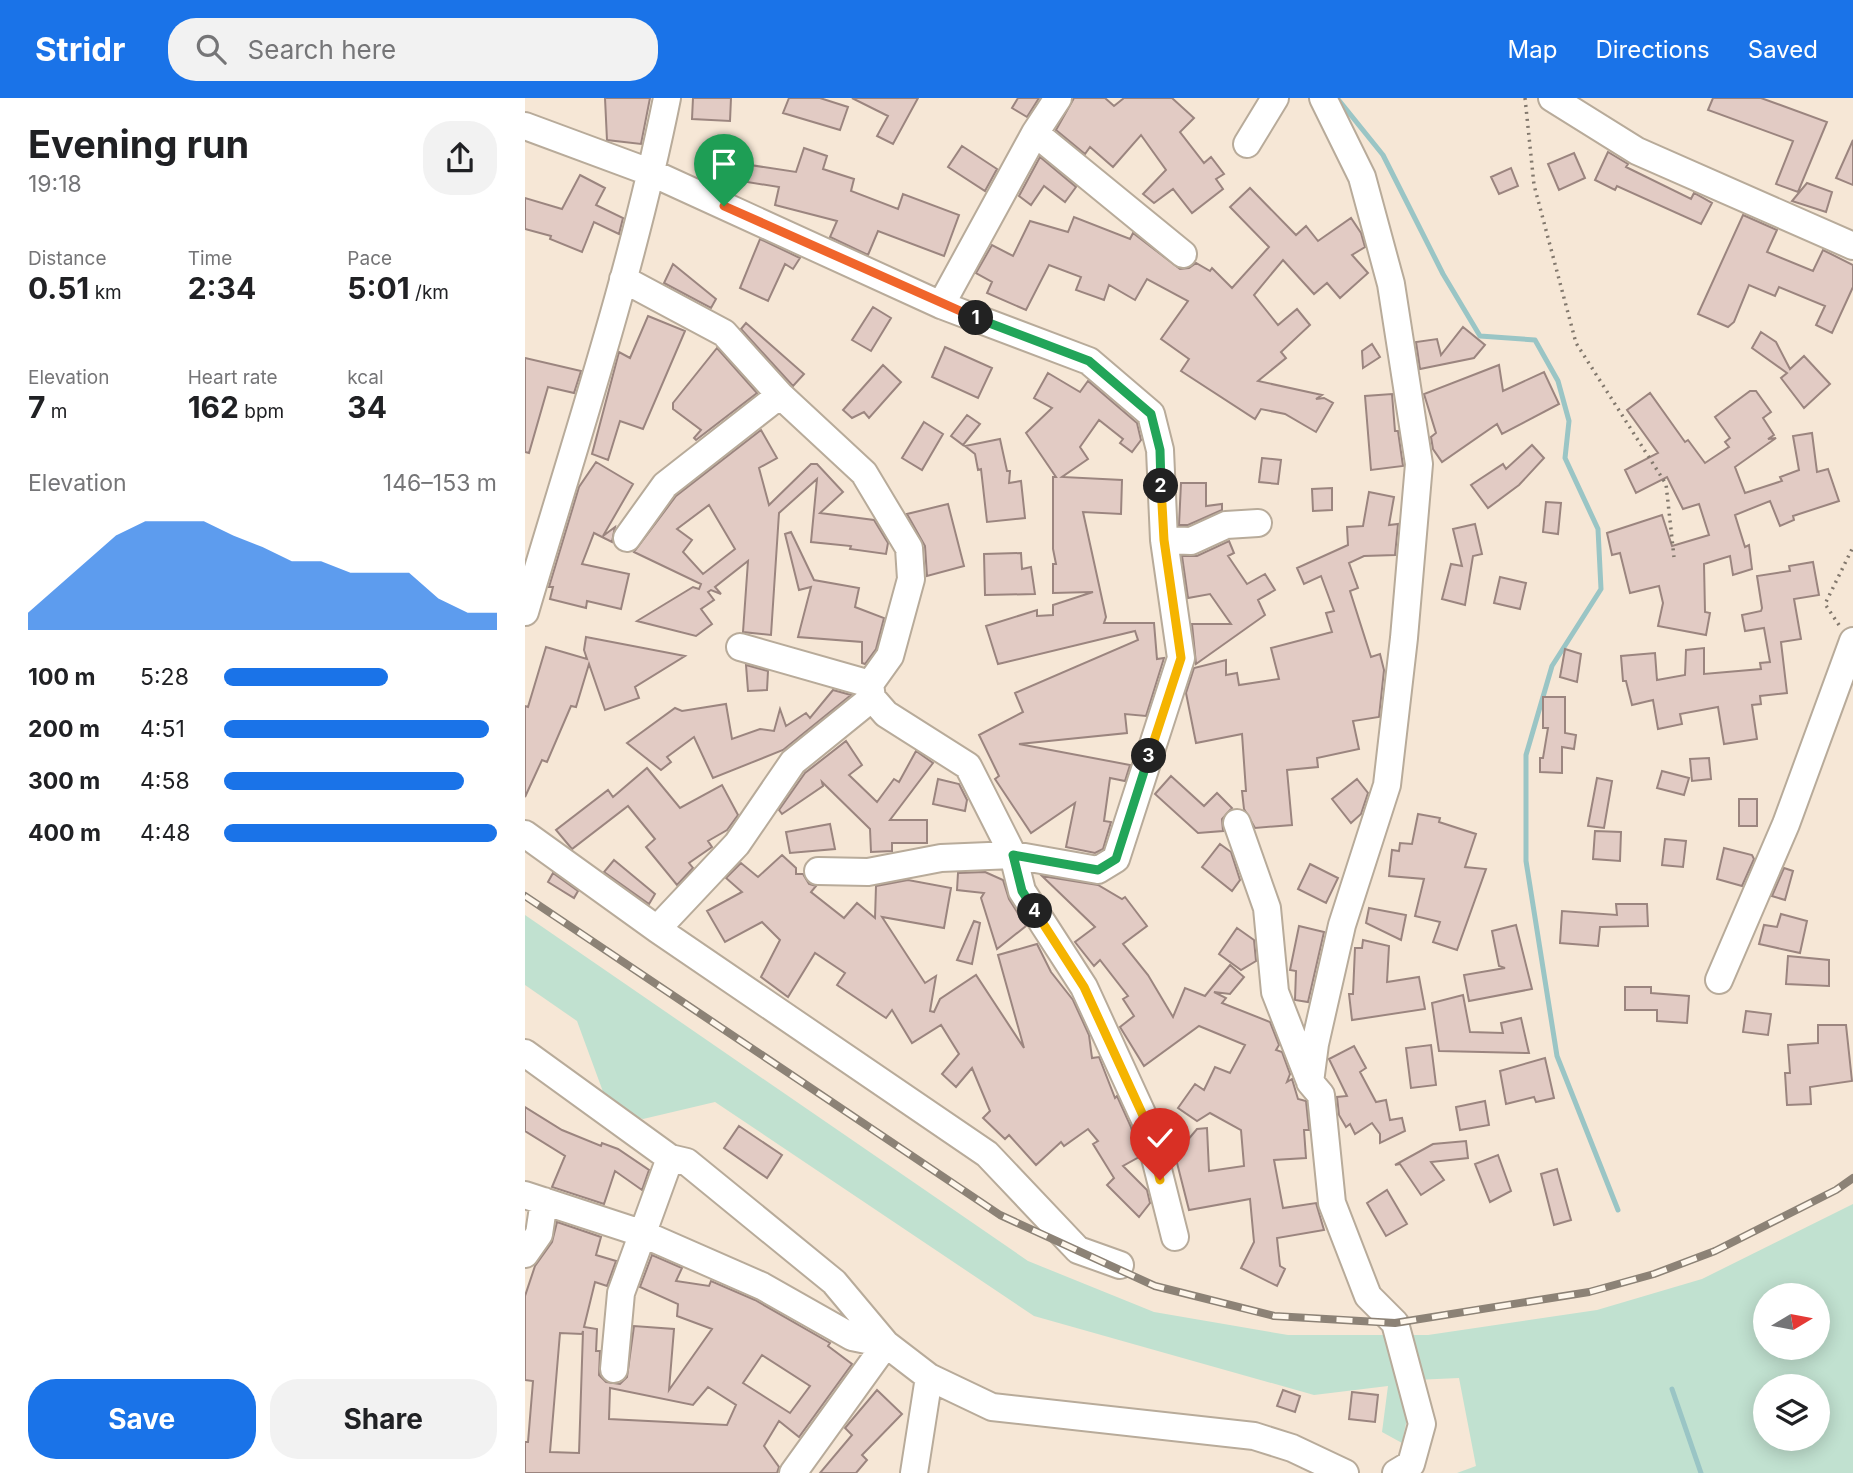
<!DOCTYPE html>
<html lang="en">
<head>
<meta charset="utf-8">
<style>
	body { margin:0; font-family:Inter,sans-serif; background:#f2f2f2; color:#202124; height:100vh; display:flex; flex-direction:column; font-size:26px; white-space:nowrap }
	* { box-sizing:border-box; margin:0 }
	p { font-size:23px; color:#757577 }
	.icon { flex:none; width:38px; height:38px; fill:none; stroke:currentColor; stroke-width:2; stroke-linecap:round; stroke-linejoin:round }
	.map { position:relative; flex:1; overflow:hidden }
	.side { display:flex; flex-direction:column; background:#fff; width:525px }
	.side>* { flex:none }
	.needle { width:46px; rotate:80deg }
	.tools { position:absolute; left:1228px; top:1185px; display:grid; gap:14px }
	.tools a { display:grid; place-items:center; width:77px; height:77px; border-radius:50%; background:#fff; box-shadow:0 4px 18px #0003; font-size:35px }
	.pin { position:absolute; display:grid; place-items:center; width:60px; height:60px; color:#fff; margin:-72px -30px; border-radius:50% 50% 50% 0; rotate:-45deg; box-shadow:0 0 7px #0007 }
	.pin .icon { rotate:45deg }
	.km { position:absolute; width:35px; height:35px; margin:-18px; border-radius:50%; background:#222; color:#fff; font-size:19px; line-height:35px; text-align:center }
	.round { display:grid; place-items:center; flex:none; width:74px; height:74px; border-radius:28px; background:#f2f2f2 }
	.overview { display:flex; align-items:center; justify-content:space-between; height:119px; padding:0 28px }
	h1 { font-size:38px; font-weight:700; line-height:52px }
	.figures { display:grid; grid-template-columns:repeat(3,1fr); gap:10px; height:119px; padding:7px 28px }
	.figures div { display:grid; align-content:center }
	.figures b { font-size:30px; font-weight:700 }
	.figures small { font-size:19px; font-weight:400 }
	.figures p { font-size:19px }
	.chart { height:196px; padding:14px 28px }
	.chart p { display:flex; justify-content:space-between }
	.chart svg { width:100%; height:126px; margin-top:7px; fill:#1a73e8; opacity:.7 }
	.button { display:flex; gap:14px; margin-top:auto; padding:14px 28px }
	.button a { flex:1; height:80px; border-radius:28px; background:#1a73e8; color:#fff; font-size:28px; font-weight:700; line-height:80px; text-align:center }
	.button a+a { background:#f2f2f2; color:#202124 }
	ul { padding:0 28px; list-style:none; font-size:23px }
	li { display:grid; grid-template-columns:112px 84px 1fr; align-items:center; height:52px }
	li i { height:18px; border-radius:9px; background:#1a73e8 }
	header { display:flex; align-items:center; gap:42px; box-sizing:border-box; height:98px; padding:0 35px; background:#1a73e8; color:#fff }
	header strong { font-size:33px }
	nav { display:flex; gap:38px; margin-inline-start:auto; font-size:24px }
	.search { width:490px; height:63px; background:#f2f2f2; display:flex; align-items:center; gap:18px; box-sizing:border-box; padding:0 24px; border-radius:28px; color:#757577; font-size:26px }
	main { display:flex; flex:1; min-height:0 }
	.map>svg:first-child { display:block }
</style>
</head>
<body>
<header>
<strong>Stridr</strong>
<div class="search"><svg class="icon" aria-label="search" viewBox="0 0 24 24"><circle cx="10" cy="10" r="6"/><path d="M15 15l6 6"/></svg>Search here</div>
<nav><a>Map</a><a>Directions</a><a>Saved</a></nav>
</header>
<main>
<section class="side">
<div class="overview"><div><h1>Evening run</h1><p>19:18</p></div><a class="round"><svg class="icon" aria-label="share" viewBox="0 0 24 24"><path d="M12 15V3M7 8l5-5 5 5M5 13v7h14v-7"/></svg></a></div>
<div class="figures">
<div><p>Distance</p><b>0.51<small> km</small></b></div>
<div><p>Time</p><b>2:34</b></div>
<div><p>Pace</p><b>5:01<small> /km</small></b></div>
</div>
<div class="figures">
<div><p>Elevation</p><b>7<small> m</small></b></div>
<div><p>Heart rate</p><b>162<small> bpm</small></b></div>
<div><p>kcal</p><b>34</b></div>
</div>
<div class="chart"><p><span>Elevation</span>146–153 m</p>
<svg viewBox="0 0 160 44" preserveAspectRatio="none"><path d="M0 44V38L10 29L20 20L30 11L40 6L50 6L60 6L70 11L80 15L90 20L100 20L110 24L120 24L130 24L140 33L150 38L160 38V44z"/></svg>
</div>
<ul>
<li><b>100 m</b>5:28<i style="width:60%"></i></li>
<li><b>200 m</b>4:51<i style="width:97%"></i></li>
<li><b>300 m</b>4:58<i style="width:88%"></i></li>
<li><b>400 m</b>4:48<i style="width:100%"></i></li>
</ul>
<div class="button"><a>Save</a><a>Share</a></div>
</section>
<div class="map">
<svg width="1328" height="1375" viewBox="0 0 1328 1375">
	<rect width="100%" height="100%" fill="#f6e7d6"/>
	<path fill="#c1e1d0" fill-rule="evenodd" d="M0,817L503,1163L629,1214L763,1237H903L1072,1212L1177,1181L1328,1106V1375H932L951,1368L934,1280L890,1282L877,1345L857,1334L863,1288L789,1297L509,1218L190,1004L118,1021L84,1010L52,923L0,887ZM1241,1197H1293V1250H1241ZM1241,1288H1293V1340H1241Z"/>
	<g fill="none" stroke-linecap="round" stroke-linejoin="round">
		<path stroke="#9ac5c5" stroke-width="5" d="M812,0L858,57L918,176L955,238L1010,242L1033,283L1044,323L1040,360L1073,431L1076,491L1027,568L1001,657V763L1032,958L1093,1112
			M1147,1291L1176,1375"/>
	</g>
	<path fill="#e2cbc4" stroke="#9b857f" stroke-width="2" fill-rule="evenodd" d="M80,0H125L116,46L82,42Z
		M168,0H206L205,23L167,21Z
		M264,0H295L323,9L315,32L258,15Z
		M327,0H393L368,46L352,38L363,18Z
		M493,0H514L502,19L487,10Z
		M549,0H580L589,8L599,0H647L669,20L655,34L679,65L686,59L699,76L691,81L698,91L667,115L648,91L629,105L618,96L641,72L616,37L588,69L565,49L560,56L531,32Z
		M1188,0H1236L1302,24L1273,94L1251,86L1268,43L1183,12Z
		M1328,42V87L1311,80Z
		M437,48L472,71L460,93L423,69Z
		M279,50L302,58L298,71L329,81L326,93L373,111L378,96L434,117L419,158L353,133L343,157L305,139L312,123L250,107L254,89L222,84L225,67L271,74Z
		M1083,54L1103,66L1101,69L1166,101L1169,95L1187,105L1176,126L1092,88L1090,92L1070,82Z
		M1049,55L1060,80L1034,92L1023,66Z
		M515,59L551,89L540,104L519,88L506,107L494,98Z
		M986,70L993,88L974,96L966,79Z
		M55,77L80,90L71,107L98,120L94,136L69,124L57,154L25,141L26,138L0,131V100L37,111Z
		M1282,85L1307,94L1301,114L1267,103Z
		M725,90L771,137L781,128L793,143L826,120L836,135L840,149L827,157L843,175L815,200L802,185L789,196L758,162L729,197L753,227L772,211L785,227L756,254L761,260L733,283L797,297L791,301L799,300L808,305L791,334L760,316L736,311L730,321L656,273L664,261L636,241L663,203L622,181L610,202L584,187L579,202L551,192L556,179L524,167L501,212L462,195L467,184L451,175L467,147L488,158L505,123L543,134L549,119L605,141L608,135L655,171L664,170L671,165L685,173L687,170L707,190L744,149L705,109Z
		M1218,117L1252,132L1242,154L1288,173L1298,152L1328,167V189L1307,235L1291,227L1300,208L1254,189L1250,198L1224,187L1209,224L1203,229L1173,216Z
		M235,141L275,160L268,171L260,166L243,203L215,190Z
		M148,166L191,201L186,210L139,185Z
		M348,209L366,220L346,253L327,242Z
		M123,218L160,233L118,331L95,323L83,362L67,356L94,254L105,260Z
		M221,225L279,276L268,288L216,231Z
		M938,229L960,247L949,260L895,271L891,244L912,241L916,257Z
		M1236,234L1251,244L1265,271L1279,258L1305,286L1279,310L1256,280L1262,275L1227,250Z
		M847,246L855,259L838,270L837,253Z
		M420,249L467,270L453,300L407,279Z
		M192,250L232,295L171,342L169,340L176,332L148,311V305Z
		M0,260L56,273L49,295L23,289L4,355L0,354Z
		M358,267L376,284L344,320L339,314L327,320L318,312Z
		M974,267L978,293L1019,274L1034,306L977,336L972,326L917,364L908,351L906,339L911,335L899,296Z
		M523,275L555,294L563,283L612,325L616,342L607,354L595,345L598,341L574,322L555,349L563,361L537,379L597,382L596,416L558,414L581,519L579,525H629L632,561L639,560L621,618L600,616L602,635L494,646L605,667L600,683L585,680L579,723L586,724L578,751L570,755L541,749L550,705L506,735L470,681L474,678L454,637L498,614L490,595L613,542L610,533L473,566L461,528L512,512V518L528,517V507L568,494L528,495V466H531L528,451V379H531L501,335L527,310L509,300Z
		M1225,293H1231L1246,314L1238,320L1249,337L1243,341L1251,340L1210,369L1220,395L1257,383L1255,379L1274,372L1268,338L1287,335L1292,374L1303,371L1314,403L1268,418L1269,422L1255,428L1245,403L1210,417L1220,449L1224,447L1227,471L1208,477L1205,458L1179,466L1180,514L1185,515L1181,537L1133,528L1138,505L1134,488L1105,495L1095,455L1087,457L1082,435L1137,417L1147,448L1184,437L1174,406L1158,411L1142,379L1111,395L1100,372L1133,355L1102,312L1125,295L1160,344L1163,342L1180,365L1204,349L1200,344L1205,340L1190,319Z
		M867,296L870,333H873L878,368L846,372L840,298Z
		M442,317L455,326L438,347L426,338Z
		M399,324L418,336L397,372L377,360Z
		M236,332L252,360L234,370L244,407L286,366H292L318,394L295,415L349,422L363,445L361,456L325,451L326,448L286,444L292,381L254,415L246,537L218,534L223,463L190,489L196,496L186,492L183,494L189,502L176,511L187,526L171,538L112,523L168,489L174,491L176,486L109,454L151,398ZM184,407L210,451L178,476L158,454L167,442L152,431Z
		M475,341L482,373H485L484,385L496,383L500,420L462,424L456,371L453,372L450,356L440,348Z
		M1007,347L1019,360L994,387L963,410L946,387L978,366L981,371Z
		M737,360L756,362L753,386L734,384Z
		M71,364L108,386L78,438L90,429L87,444L69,435L57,466L104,476L96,511L62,503L61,510L25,501L28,489H24L54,389Z
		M656,385H681V408L697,406V412L663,427H654Z
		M807,390V412L788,413L787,391Z
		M844,394L869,399L864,427L873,426L870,457L839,458L824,465L833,490L825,493L846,559L855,556L859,572L854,619L828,623L834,651L792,660L793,669L762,672L767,727L730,730L719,711L717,693H721L717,636L671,645L661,595L669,570L701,562V577L712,575L714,587L754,581L746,550L807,534L801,515L809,513L796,478L779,486L772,470L823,447L822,429L838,428Z
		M1021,404L1036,405L1033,436L1018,434Z
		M423,406L439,468L402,478L400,448L382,416Z
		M950,426L957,456L948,458L940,507L917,501L926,466L937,468L928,431Z
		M266,434L289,482L334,490L330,509L359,520L351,551L340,566L337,565V544L273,539L286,489L274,492L260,436Z
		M704,443L709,455L703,458L722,486L740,476L750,492L733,502L740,517L671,566L667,526H706L685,496L663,500L657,458H672Z
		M496,455L497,471L506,469L510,496L460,497L459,456Z
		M1288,464L1294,497L1269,501L1276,541L1256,544L1262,595L1235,598L1236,606L1227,607L1232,641L1199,646L1193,609L1155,616L1157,626L1133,631L1128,602L1107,607L1101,583H1098L1096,558L1130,555L1132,582L1160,577L1161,552L1179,550V576L1236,571L1235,565L1245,564L1239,530L1220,533L1217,517L1236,513L1237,510L1232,478L1265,473L1264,468Z
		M975,479L1001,485L995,511L969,505Z
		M61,539L160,558L110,589L114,600L80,612L64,566L51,609L46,608L22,664L17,662L0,699V608L3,609L21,549L62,561L59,552Z
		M1040,551L1056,556L1052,584L1035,579Z
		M221,567L243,573L242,592L223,593Z
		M308,592L326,597L258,652L188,680L169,639L142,659L146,664L136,672L102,645L150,610L157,613L201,606L207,641L235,631L249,633L255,611L261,628L281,615L285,620Z
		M1018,599H1040V635L1051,637L1049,651L1037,649V675L1015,674V660H1018L1023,630H1018Z
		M321,643L337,667L324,677L352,704L369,681L374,684L391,653L408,665L365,722H402V745H367V753L346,754L345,731L297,684L298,688L257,716L254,712L280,675Z
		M1184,660L1186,681L1167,683L1165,661Z
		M122,670L155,710L197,687L213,717L202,732L183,743L187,749L164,765L168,770L152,787L121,749L130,741L103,708L47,751L31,732L83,692L88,699Z
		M1137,673L1164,680L1159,697L1132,690Z
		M646,678L679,708L692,695L707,710L697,721L698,733L673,735L630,696Z
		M1072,680L1087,683L1079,730L1063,728Z
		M413,681L434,686L442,702L440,713L408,706Z
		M832,681L843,695L836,716L826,725L807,701Z
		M1214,701H1232V728H1214Z
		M893,716L915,720L914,724L951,736L940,769L961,771L932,852L908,844L915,824L890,818L899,781L864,778L867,752L874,753L875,745L887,746Z
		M305,726L310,751L265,755L261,734Z
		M1070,733L1096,734L1095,763L1068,761Z
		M1140,741L1161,743L1158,769L1137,767Z
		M695,746L706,754L715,782L707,793L677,769Z
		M1199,750L1227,757L1229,761L1217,788L1192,781Z
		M257,757L271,770V776H278L284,786L291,788L286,794L319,820L332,805L350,820L351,788L383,782L426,790L419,830L357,819L400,885L411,878L405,913L409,914L415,901L451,877L499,950L473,857L512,846L526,874L548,902L564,937L567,960L574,959L590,1000L592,998L606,1029L614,1059L598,1068L622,1092L625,1105L614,1119L582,1087L589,1080L568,1046L573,1043L563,1031L539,1048L536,1044L511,1067L484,1037L480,1041L458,1020L465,1013L447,970L431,989L417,976L434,956L416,927L387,945L367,912L361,920L312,887L320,875L290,855L263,899L236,879L255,842L237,824L200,844L182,813L217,794L201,780L216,765L233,779Z
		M89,762L130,796L124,806L79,774Z
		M785,766L813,780L801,805L773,791Z
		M1259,770L1268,773L1260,802L1247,798Z
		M460,774L478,782L484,801L501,828L472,851L456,800L459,795L432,792L433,775Z
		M28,775L53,793L49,800L23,784Z
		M517,778L573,787L597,801L600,799L622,828L598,846L623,877L648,919L660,890L680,898L705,867L719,879L705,896L689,894L701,900L697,905L745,924L754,947L751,952L757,954L765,976L762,984L767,981L773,1001L781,1003L784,1032H779L781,1060L749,1062L758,1110L791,1105L799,1132L752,1140L755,1168L760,1171L752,1188L716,1170L729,1144L725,1101L664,1112L650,1057L672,1031L682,1030L684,1073L719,1068L716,1032L685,1015L672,1023L653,1010L670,986L679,992L690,969L705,975L720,947L674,928L619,968L595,929L609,918L598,901L603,898L575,862L569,868L550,844L570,829Z
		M1091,806H1122L1123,828L1075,829L1073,848L1035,845L1037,813L1092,817Z
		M844,810L881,817L876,842L841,825Z
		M1256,816L1282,823L1275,855L1234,846L1239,827L1252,829Z
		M449,823L455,825L447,866L432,862Z
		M991,827L1007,891L944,903L939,877L980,870L974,868L967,833Z
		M774,828L799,834L783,904L770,902L771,873L765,872Z
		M712,830L729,842L731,863L716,872L694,856Z
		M838,842L864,848L862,884L894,879L900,911L827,922L824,896H828L830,850H837Z
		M1263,858L1304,862V888L1261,886Z
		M1100,889H1126V895L1164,898L1162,925L1132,923V912H1100Z
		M938,897L945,934L978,935L976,925L996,920L1004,955L914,953L907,905Z
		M1221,913L1246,916L1243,937L1218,934Z
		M1293,927H1321L1327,983L1285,989L1286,1006L1262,1007L1260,975H1265L1263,947L1293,945Z
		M906,947L911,987L886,990L881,950Z
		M829,948L841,970L835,974L851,1004L861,1002L865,1022L877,1020L880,1033L855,1045V1036L847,1025L830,1036L825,1026L821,1029L814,1017L812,999L822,998L804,961Z
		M1020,960L1029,1000L1011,1004L1009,999L981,1006L975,973Z
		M960,1003L964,1027L935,1032L931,1009Z
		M0,1009L37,1032L76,1048L77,1045L93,1051L124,1072L117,1092L90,1073L79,1106L27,1089L40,1058L0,1033Z
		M214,1028L257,1057L242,1080L199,1050Z
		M941,1043L943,1060L906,1064L919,1082L896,1097L875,1066L870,1067L908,1046Z
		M973,1057L986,1093L965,1104L950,1066Z
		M1032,1071L1046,1122L1029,1127L1016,1076Z
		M862,1092L882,1126L861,1138L842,1105Z
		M32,1124L76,1139L71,1157L91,1163L82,1188L70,1184L59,1229L72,1231L71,1253H75L74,1277L81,1284L95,1286L102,1279L109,1228L149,1231L144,1292L187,1231L152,1218L153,1206L115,1189L127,1157L157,1170L151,1183L184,1188L186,1183L230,1202L305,1245L303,1248L327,1266L274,1339L254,1323L239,1348L254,1369L252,1375H0V1344H3L8,1283L0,1282V1198L10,1168L27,1144ZM58,1233L54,1355L25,1354L35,1235L57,1236ZM237,1257L285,1288L265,1315L218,1285ZM183,1289L211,1307L202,1327L84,1321L85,1290L168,1307Z
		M352,1292L377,1316L337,1357L342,1362L331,1375H295L327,1337L320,1330Z
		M758,1292L775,1298L770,1314L752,1308Z
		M827,1294L853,1297L850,1324L824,1321Z"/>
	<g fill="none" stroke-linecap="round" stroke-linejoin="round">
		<defs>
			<path id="minor" d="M798,0L837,79L866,186L894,366L879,540L862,687L817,827L790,946L785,984L796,997L807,1105L843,1198L870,1225L897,1326L886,1366L871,1375
				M1027,0L1112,53L1328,148
				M0,28L127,75L416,207L564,263L626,316L635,352L639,442L656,560L591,761L573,772L488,757L416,760L343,774L293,773
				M510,35L658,156
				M722,46L750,0
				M98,181L199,235L255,297L339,375L384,450L386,481L365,558L345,586L347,600L361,616L443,668L488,757L497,793L559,889L621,1024L650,1139
				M416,207L510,35L533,0
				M102,440L140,387L255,297
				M639,442L666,443L701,427L733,425
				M0,514C50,344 107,174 142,0
				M215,549L345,586
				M712,725L742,810L750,894L784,981
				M0,736L132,831L462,1056L553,1152L595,1167
				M132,831L212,746L268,664L347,600
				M1194,882L1261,726L1328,543
				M0,955L145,1060L162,1064L309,1184L361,1246L404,1279L467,1309L729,1338L767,1350L820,1375
				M0,1097L116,1135L237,1188L327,1239L361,1246L268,1375
				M0,1156L14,1136L19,1103
				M89,1271L96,1195L145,1060
				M389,1375L404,1279"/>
		</defs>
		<use href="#minor" stroke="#b8ab9a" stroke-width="30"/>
		<path stroke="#82786d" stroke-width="3.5" stroke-dasharray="2 5" stroke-linecap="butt" d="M1000,0L1009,87L1051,245L1141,386L1149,459
			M1314,527L1300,506L1328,449"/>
		<use href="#minor" stroke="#fff" stroke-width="26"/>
		<defs>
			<path id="rail" d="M0,798L475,1117L630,1188L749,1218L870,1225L1064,1194L1129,1176L1190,1153L1311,1092L1328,1080"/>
		</defs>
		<use href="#rail" stroke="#8c8276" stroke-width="8"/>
		<use href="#rail" stroke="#fef6eb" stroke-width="5" stroke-dasharray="16" stroke-linecap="butt"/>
	</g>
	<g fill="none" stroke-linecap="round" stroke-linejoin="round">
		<defs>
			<path id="split-1" d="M199,108L451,220"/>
			<path id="split-2" d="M451,220L564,263L626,316L635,352L636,388"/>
			<path id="split-3" d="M624,658L656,560L639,442L636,388"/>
			<path id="split-4" d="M510,813L497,793L488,757L573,772L591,761L624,658"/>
			<path id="split-5" d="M510,813L559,889L621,1024L635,1082"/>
		</defs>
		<use href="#split-1" stroke="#fff" stroke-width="14"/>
		<use href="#split-2" stroke="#fff" stroke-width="14"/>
		<use href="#split-3" stroke="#fff" stroke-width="14"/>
		<use href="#split-4" stroke="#fff" stroke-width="14"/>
		<use href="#split-5" stroke="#fff" stroke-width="14"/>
		<use href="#split-1" stroke="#f0652b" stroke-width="9"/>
		<use href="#split-2" stroke="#22a559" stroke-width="9"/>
		<use href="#split-3" stroke="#f5b400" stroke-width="9"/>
		<use href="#split-4" stroke="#22a559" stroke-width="9"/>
		<use href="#split-5" stroke="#f5b400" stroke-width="9"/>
	</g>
</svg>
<div class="tools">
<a><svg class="needle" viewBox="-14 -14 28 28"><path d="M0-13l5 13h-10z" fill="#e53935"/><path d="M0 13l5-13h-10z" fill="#757577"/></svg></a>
<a><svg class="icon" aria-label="layers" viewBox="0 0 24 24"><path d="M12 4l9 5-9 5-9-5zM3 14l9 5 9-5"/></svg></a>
</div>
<div class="pin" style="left:199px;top:108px;background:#1e9e55"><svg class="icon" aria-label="arrive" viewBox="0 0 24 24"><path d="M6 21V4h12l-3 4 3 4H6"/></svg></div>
<div class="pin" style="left:635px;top:1082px;background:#d93025"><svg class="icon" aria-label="check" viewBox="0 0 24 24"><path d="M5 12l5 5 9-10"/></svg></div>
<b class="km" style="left:451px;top:220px">1</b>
<b class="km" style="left:636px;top:388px">2</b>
<b class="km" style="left:624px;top:658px">3</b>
<b class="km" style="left:510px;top:813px">4</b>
</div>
</main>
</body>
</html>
